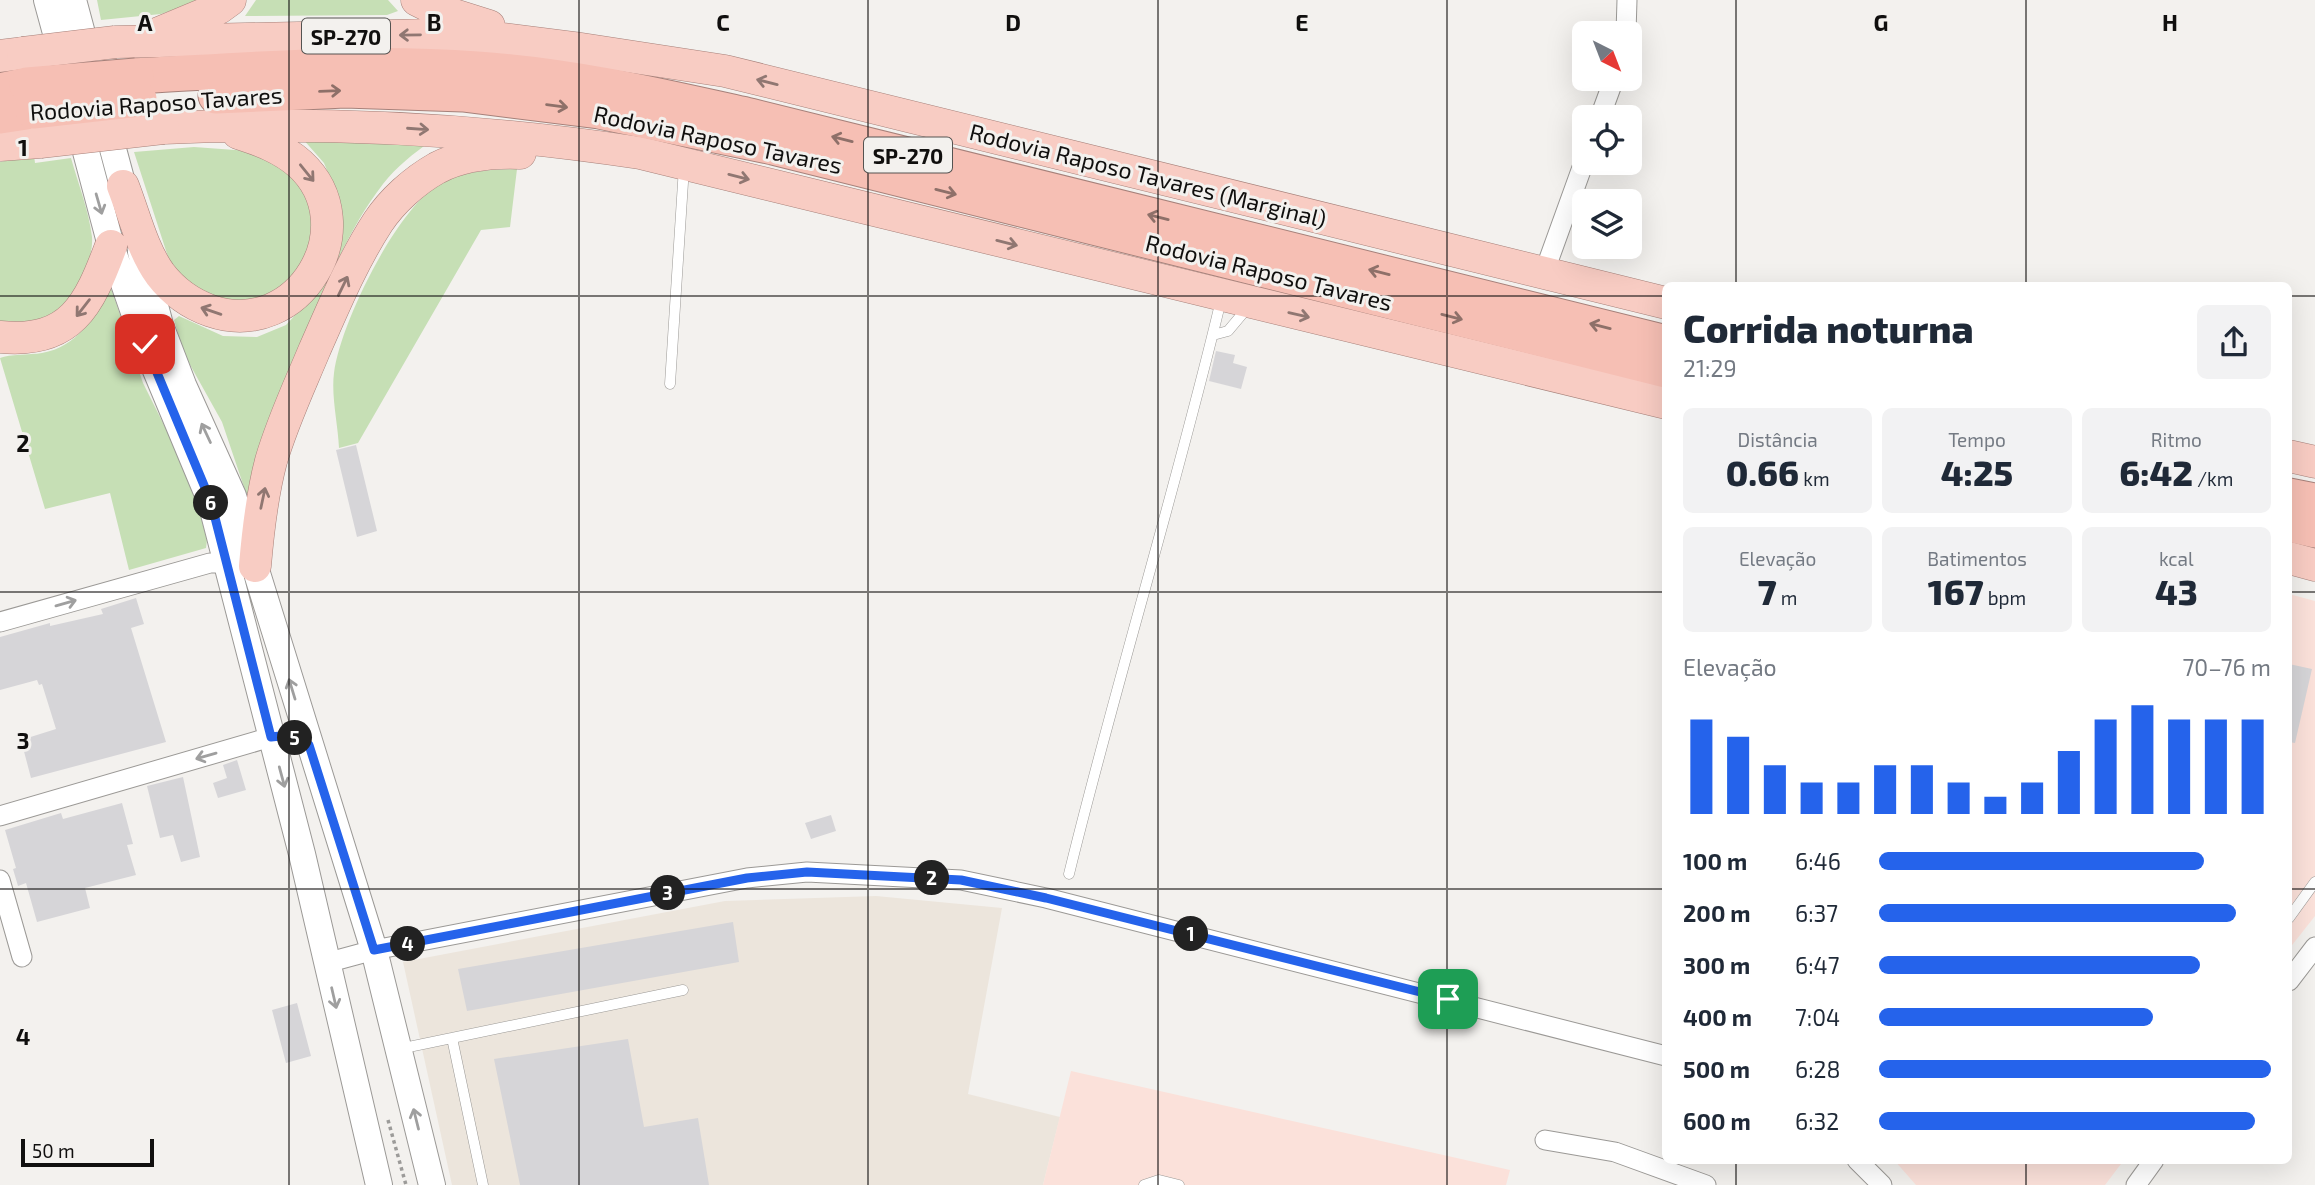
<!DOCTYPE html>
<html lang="pt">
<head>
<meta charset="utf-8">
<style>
	body { margin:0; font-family:"Exo 2",sans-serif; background:#f2f2f3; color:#1f2937; height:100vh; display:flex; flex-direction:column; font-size:26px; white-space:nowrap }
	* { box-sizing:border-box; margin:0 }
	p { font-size:23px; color:#747a83 }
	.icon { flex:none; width:38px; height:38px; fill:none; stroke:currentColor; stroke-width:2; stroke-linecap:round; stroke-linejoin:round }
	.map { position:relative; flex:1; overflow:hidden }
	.side { position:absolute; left:1662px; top:282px; width:630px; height:882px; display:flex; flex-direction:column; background:#fff; border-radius:10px; box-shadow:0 7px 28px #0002 }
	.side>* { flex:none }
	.needle { width:46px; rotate:138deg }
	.tools { position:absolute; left:1572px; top:21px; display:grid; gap:14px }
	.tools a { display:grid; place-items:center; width:70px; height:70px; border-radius:10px; background:#fff; box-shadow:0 7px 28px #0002; font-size:35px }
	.scale { position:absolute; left:21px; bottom:18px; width:133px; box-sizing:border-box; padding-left:7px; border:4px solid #100f0e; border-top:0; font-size:19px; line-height:24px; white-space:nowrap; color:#100f0e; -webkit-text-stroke:5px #f3f1ee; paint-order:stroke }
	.pin { position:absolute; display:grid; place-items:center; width:60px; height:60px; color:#fff; margin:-30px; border-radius:14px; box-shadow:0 4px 10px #0006 }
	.km { position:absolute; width:35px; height:35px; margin:-18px; border-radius:50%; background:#222; color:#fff; font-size:19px; line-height:35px; text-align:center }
	.round { display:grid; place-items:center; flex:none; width:74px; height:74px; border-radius:10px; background:#f2f2f3 }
	.head { display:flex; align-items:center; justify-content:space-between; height:119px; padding:0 21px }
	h1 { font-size:38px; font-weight:800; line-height:52px }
	.stats { display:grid; grid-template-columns:repeat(3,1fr); gap:10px; height:119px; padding:7px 21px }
	.stats div { display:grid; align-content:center; border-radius:10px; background:#f2f2f3; text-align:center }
	.stats b { font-size:35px; font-weight:800 }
	.stats small { font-size:19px; font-weight:400 }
	.stats p { font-size:19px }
	.chart { height:196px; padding:14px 21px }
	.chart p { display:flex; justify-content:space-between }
	.chart svg { width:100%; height:126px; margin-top:7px; stroke:#2563eb; stroke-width:6 }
	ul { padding:0 21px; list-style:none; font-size:23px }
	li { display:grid; grid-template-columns:112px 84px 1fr; align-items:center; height:52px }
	li i { height:18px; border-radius:9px; background:#2563eb }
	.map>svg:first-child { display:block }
</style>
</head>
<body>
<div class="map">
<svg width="2315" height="1185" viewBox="0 0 2315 1185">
	<rect width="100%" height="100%" fill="#f3f1ee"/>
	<path fill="#ece5dc" d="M876,896L1002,908L968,1094L1060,1117L1043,1185H452L403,962L725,901Z"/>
	<path fill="#fbe1da" d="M2289,594L2315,601V916L2289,949Z
		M1071,1071L1510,1170L1506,1185H1043Z
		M1894,1160H2124L2105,1185H1916Z"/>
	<path fill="#c6dfb5" d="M97,0H203L161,14L101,20Z
		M256,0H388L398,11L387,15L245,16Z
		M302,138L431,141C413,154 397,166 383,184C349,228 328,281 306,332C283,385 260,436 249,493H246L222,422L184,354L174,320L179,316L223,336L257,337L286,325L321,287L333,185L324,163Z
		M194,147L249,151L268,158L298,178L316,224L300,274L261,301L215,300L187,283L170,263L134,152Z
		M34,155L35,163L71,158C78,183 89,211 92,237C93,250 88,266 82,278C61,315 43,326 0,323V162Z
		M517,169L510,227L481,230L358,443L339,448C338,424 331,396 334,373C340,324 396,210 439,184C463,170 490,170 517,169Z
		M111,288L143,383L190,477L207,540L206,548L129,570L110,493L45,509L0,358C10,354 29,355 42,353C77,347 96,316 111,288Z"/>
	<path fill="#d6d5d8" d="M1216,351L1235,355L1233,363L1247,367L1241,389L1209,381Z
		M356,445L377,531L357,537L336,450Z
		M136,598L144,624L131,628L166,742L31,778L21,740L56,729L42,684L39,685L37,680L0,690V637L50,623V626L103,614L101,609Z
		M2289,664L2312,669L2295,743L2289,742Z
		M237,760L246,790L218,798L213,783L227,778L223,765Z
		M183,777L200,857L181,862L173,835L160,838L147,786Z
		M122,803L133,844L127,845L136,875L85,888L90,908L37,922L26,883L18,886L13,869L16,868L5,830L61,813L63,819Z
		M831,815L836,831L811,839L805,823Z
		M733,922L739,962L467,1011L458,969Z
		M297,1003L311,1056L286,1063L272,1010Z
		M628,1039L644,1127L698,1118L709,1185H520L494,1059Z"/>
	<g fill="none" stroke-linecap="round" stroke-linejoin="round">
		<defs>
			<path id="service" d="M1213,335L1228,331L1249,306
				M670,384L684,167
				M1069,874C1116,682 1175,493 1221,300
				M2289,918L2315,882
				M452,1038L483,1185
				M399,1049L683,990
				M1144,1185L1159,1180L1179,1185"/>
			<path id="minor" d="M1626,33L1627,0
				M1600,117L1614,79
				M1545,270L1584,162
				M0,622L210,563H221L229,570
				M0,816L271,737
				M0,880L22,957
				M326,963L374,950L747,878L807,872L961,880L1046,898L1666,1056
				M2289,981L2315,947
				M1545,1140L1615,1152L1706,1185
				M1857,1160L1882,1185
				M2136,1185L2154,1160"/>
			<path id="secondary" d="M47,0L65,66
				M73,0L128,205
				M77,118L111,246L145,344L211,502L302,854L379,1185
				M141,252L160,325L183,385L233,496L374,950L432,1185"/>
			<path id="trunk" d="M417,0L435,9L489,26
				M159,33L219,8L230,0
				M115,42L430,35L496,38L575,48L725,71L1666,303
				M0,56L23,53
				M163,128C323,121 483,129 640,153L1666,403
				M0,145L40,142
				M123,186C134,214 142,249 160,274C173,291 191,304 211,311C299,341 367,226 300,164C282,148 260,140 238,133
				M0,337C71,344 89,305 111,246
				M2289,456L2315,462
				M2289,558L2315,565
				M255,566C258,530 262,495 271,461C282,423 299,387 314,351C333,308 352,262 378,222C392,201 414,181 437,168C462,155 492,152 520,153"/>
			<path id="motorway" d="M136,76C250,70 363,60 477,69C570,75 660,96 750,116L1666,343
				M0,91L27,85
				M216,96L345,90L463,94L599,111L773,147L1666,370
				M0,116L33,111
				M2289,496L2315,501
				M2289,524L2315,530"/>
		</defs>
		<use href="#service" stroke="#9b9996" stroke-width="11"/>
		<use href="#minor" stroke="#9b9996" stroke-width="21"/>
		<use href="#secondary" stroke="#9b9996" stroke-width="28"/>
		<use href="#trunk" stroke="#a6817a" stroke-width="33"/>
		<use href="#motorway" stroke="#a6817a" stroke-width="37"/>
		<path stroke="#9c9b99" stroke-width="3.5" stroke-dasharray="3.5 3.5" stroke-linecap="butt" d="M388,1120L406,1185"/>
		<use href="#service" stroke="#fff" stroke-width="10"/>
		<use href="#minor" stroke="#fff" stroke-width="19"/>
		<use href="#secondary" stroke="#fff" stroke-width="26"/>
		<use href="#trunk" stroke="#f8ccc3" stroke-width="32"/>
		<use href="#motorway" stroke="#f6bfb4" stroke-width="35"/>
		<defs>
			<path id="trunk-bridge" d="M23,53L115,42
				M40,142L163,128"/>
			<path id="motorway-bridge" d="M27,85L136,76
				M33,111L139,99"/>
		</defs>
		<use href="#trunk-bridge" stroke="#a6817a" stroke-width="33" stroke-linecap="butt"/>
		<use href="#motorway-bridge" stroke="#a6817a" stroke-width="37" stroke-linecap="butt"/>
		<use href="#trunk-bridge" stroke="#f8ccc3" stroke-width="32"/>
		<use href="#motorway-bridge" stroke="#f6bfb4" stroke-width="35"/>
	</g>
	<defs><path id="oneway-shaft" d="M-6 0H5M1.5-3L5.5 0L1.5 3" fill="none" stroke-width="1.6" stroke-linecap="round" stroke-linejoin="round" transform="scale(1.75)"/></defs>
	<g stroke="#907772">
		<use href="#oneway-shaft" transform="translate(410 35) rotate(179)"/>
		<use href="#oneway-shaft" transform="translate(767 82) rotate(-166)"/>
		<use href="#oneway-shaft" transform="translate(418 129) rotate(4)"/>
		<use href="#oneway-shaft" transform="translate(307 173) rotate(51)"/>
		<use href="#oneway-shaft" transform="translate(739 177) rotate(14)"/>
		<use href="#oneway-shaft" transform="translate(1007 243) rotate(14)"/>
		<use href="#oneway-shaft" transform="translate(343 286) rotate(-64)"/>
		<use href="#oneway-shaft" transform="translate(83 308) rotate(128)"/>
		<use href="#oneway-shaft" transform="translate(211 311) rotate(-161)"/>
		<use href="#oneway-shaft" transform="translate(1299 315) rotate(13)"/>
		<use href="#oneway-shaft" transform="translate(263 498) rotate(-78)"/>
	</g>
	<g stroke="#8e7069">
		<use href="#oneway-shaft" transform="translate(330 91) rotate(-2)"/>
		<use href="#oneway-shaft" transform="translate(557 106) rotate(7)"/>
		<use href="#oneway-shaft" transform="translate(842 139) rotate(-166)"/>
		<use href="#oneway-shaft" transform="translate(946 192) rotate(14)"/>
		<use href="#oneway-shaft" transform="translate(1158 217) rotate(-166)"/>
		<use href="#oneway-shaft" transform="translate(1379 272) rotate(-166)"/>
		<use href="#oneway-shaft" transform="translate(1452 317) rotate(14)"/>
		<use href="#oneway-shaft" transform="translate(1600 326) rotate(-166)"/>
	</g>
	<g stroke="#9f9f9f">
		<use href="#oneway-shaft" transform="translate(99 204) rotate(74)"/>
		<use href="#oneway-shaft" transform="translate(206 433) rotate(-115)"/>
		<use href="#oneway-shaft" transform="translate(66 603) rotate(-16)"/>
		<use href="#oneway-shaft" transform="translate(292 689) rotate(-107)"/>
		<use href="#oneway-shaft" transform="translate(206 756) rotate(164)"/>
		<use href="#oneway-shaft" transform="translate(282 777) rotate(75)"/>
		<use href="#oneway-shaft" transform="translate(334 998) rotate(77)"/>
		<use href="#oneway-shaft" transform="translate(416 1119) rotate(-104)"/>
	</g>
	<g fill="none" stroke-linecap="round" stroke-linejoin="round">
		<defs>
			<path id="route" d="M145,344L211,502L271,737L290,735L309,745L374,950L747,878L807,872L961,880L1046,898L1448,999"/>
		</defs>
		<use href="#route" stroke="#fff" stroke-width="14"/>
		<use href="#route" stroke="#2563eb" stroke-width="9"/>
	</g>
	<path fill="none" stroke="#100f0e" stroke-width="2" stroke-opacity="0.55" d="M289,0V1185M579,0V1185M868,0V1185M1158,0V1185M1447,0V1185M1736,0V285M2026,0V285M0,296H1666M2289,296H2315M0,592H1666M2289,592H2315M0,889H1666M2289,889H2315M1736,1160V1185M2026,1160V1185"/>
	<g text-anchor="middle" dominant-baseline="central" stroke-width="6" stroke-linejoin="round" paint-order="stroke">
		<g fill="#f3f1ee" stroke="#545351" stroke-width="2">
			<rect x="302" y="18.5" width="88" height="35" rx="5"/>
			<rect x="864" y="137.5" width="88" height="35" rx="5"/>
		</g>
		<g font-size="21" font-weight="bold" fill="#100f0e">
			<text x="346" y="36">SP-270</text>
			<text x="908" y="155">SP-270</text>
		</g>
		<g font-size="23" fill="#100f0e" stroke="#f3f1ee">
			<text transform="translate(156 103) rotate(-4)">Rodovia Raposo Tavares</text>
			<text transform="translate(718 139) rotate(12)">Rodovia Raposo Tavares</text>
			<text transform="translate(1148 175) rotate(14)">Rodovia Raposo Tavares (Marginal)</text>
			<text transform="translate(1269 272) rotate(14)">Rodovia Raposo Tavares</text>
		</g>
	</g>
	<g font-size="23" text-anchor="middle" font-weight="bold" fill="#100f0e" stroke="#f3f1ee" stroke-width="6" stroke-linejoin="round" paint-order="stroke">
		<text x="145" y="31">A</text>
		<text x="434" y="31">B</text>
		<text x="723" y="31">C</text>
		<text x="1013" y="31">D</text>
		<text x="1302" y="31">E</text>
		<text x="1881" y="31">G</text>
		<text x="2170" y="31">H</text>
		<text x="23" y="156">1</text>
		<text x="23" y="452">2</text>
		<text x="23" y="749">3</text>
		<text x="23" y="1045">4</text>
	</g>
</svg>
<div class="tools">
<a><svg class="needle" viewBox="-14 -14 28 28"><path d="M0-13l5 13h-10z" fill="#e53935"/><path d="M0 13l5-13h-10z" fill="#747a83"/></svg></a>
<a><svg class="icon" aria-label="locate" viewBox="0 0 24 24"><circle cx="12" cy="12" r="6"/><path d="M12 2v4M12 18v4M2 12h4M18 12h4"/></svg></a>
<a><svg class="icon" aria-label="layers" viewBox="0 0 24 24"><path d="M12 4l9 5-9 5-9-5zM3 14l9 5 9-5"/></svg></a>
</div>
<div class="scale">50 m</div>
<div class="pin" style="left:1448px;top:999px;background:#1e9e55"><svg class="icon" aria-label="arrive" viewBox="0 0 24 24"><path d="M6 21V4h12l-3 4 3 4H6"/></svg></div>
<div class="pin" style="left:145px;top:344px;background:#d93025"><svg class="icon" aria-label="check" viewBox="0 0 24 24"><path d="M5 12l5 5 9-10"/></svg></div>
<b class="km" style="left:1191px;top:934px">1</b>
<b class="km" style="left:932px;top:878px">2</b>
<b class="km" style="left:668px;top:893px">3</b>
<b class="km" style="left:408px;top:944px">4</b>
<b class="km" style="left:295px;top:738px">5</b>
<b class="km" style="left:211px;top:503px">6</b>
<section class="side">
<div class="head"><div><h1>Corrida noturna</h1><p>21:29</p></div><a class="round"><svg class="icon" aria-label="share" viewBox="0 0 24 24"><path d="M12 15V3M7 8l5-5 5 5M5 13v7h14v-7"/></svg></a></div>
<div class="stats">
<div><p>Distância</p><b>0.66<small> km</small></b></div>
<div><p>Tempo</p><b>4:25</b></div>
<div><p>Ritmo</p><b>6:42<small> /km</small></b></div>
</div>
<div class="stats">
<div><p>Elevação</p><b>7<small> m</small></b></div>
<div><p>Batimentos</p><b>167<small> bpm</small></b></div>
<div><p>kcal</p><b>43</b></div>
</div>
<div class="chart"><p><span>Elevação</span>70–76 m</p>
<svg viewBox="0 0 160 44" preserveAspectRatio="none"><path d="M5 44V11M15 44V17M25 44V27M35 44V33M45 44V33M55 44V27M65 44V27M75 44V33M85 44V38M95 44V33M105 44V22M115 44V11M125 44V6M135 44V11M145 44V11M155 44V11"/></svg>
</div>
<ul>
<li><b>100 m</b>6:46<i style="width:83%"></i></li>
<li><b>200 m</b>6:37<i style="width:91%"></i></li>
<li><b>300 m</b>6:47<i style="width:82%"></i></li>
<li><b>400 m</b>7:04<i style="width:70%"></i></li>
<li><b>500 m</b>6:28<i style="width:100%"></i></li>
<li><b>600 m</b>6:32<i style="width:96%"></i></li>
</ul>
</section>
</div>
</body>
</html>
